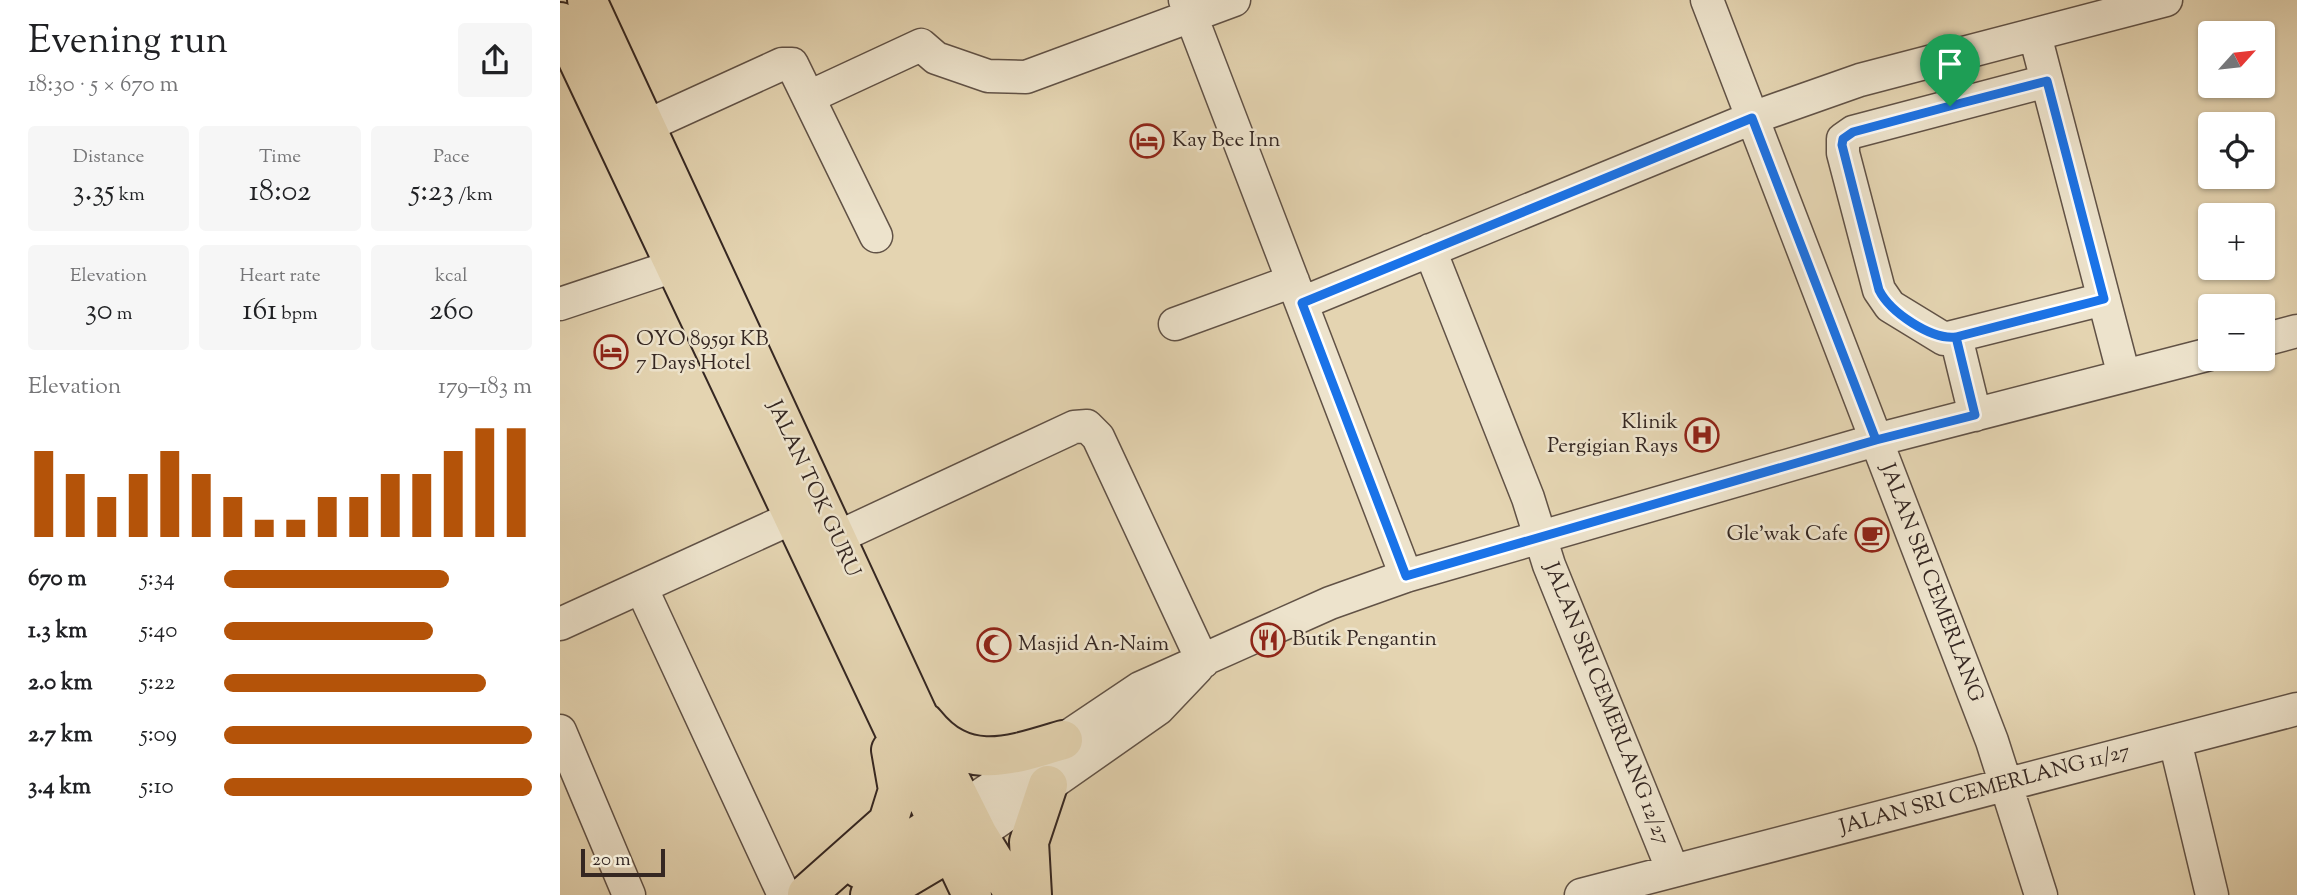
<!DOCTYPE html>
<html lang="en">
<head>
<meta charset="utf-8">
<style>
	body { margin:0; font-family:"Sorts Mill Goudy",serif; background:#f6f6f6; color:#202124; height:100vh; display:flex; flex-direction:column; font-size:26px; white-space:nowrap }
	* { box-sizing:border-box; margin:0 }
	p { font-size:23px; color:#757577 }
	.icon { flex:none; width:38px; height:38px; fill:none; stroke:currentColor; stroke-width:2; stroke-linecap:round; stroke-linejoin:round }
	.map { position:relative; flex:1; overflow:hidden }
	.side { display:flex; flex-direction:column; background:#fff; width:560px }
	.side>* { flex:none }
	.needle { width:46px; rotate:63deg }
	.controls { position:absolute; left:1638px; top:21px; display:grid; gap:14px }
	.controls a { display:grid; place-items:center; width:77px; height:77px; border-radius:7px; background:#fff; box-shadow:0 2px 5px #0004; font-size:35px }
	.scale { position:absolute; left:21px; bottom:18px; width:84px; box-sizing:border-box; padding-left:7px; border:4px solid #352722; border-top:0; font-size:19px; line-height:24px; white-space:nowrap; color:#352722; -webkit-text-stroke:5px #ede3cc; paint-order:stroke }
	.pin { position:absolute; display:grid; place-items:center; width:60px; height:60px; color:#fff; margin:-72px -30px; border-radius:50% 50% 50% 0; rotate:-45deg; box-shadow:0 0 7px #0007 }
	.pin .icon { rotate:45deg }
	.round { display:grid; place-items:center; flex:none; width:74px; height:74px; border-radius:7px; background:#f6f6f6 }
	.overview { display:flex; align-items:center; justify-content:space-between; height:119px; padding:0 28px }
	h1 { font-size:38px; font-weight:600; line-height:52px }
	.figures { display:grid; grid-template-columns:repeat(3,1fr); gap:10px; height:119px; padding:7px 28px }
	.figures div { display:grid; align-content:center; border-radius:7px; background:#f6f6f6; text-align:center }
	.figures b { font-size:30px; font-weight:600 }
	.figures small { font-size:19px; font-weight:400 }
	.figures p { font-size:19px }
	.chart { height:196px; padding:14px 28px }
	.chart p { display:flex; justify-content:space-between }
	.chart svg { width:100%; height:126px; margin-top:7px; stroke:#b45309; stroke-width:6 }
	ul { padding:0 28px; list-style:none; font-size:23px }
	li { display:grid; grid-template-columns:112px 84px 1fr; align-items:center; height:52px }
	li i { height:18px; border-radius:9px; background:#b45309 }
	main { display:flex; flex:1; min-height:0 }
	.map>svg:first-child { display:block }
</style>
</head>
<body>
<main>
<section class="side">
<div class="overview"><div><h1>Evening run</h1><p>18:30 · 5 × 670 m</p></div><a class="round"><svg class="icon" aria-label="share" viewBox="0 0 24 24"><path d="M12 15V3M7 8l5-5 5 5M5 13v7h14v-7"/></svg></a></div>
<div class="figures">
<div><p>Distance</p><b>3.35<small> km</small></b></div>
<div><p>Time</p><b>18:02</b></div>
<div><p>Pace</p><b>5:23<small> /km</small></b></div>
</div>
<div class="figures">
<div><p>Elevation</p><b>30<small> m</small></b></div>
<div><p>Heart rate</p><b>161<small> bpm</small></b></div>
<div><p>kcal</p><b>260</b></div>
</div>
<div class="chart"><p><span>Elevation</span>179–183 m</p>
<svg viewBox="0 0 160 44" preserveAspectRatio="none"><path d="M5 44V14M15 44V22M25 44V30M35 44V22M45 44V14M55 44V22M65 44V30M75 44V38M85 44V38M95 44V30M105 44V30M115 44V22M125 44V22M135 44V14M145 44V6M155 44V6"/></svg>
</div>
<ul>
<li><b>670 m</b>5:34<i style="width:73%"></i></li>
<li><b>1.3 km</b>5:40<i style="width:68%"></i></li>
<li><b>2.0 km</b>5:22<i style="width:85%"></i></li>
<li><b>2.7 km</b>5:09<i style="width:100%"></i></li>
<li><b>3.4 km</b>5:10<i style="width:100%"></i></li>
</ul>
</section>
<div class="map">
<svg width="1737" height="895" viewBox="0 0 1737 895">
	<rect width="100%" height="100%" fill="#e4d4b1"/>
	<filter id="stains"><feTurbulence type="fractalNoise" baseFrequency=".00286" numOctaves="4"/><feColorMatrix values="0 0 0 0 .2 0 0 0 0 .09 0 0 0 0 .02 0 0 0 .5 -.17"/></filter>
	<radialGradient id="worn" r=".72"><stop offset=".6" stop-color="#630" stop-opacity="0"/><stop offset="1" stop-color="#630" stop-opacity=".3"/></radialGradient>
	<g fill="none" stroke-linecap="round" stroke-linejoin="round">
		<defs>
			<path id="minor" d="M625,0L846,576
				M1147,0L1432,741L1481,895
				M1475,35L1564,376
				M1487,81L1293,132L1283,139V153L1319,290L1330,306L1384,339L1544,299
				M249,97L361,45L376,58L428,76L466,77L674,0
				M84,127L222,64H232L316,236
				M870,250L968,498L989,565L1113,871
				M742,303L1192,118L1300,80L1606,0
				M0,304L114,266
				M615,324L733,281
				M1396,337L1415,415
				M1703,340L1737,331
				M276,538L514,427L527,426L538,437L643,662
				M81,587L224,895
				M0,624L232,518
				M0,731L69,895
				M1615,741L1652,895
				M403,807L580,688L770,603L846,576L1316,440L1650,354
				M418,835L598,709L637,668
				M1021,895L1737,709"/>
			<path id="major" d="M27,0L357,713L418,835L455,895
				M0,22L412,895
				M365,723C405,773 450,756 503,740
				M300,869L324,857L398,810
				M247,894L328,822L338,790L331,750
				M310,895L339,882L410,840
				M472,895L469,842L488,785"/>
		</defs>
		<use href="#minor" stroke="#615246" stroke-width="35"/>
		<use href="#major" stroke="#352722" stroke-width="42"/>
		<use href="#minor" stroke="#ede3cc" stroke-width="32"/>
		<use href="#major" stroke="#e4d4b1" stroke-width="38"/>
	</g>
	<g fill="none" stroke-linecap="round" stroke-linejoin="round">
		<defs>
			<path id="route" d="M1390,106L1293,132L1283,139L1282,145L1319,290C1330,312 1371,340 1396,337L1415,415L1316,440L846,576L742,303L1192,118L1316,440L1415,415L1396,337L1544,299L1487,81L1390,106"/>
		</defs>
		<use href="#route" stroke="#fff" stroke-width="14"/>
		<use href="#route" stroke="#1a73e8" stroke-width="9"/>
	</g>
	<defs>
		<symbol id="hotel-ring" viewBox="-11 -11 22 22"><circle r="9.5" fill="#ede3cc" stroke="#8f2418" stroke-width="1.5"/><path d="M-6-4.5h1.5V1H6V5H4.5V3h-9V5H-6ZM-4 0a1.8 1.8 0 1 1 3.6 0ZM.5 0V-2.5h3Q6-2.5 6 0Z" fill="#8f2418"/></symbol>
		<symbol id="hospital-ring" viewBox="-11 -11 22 22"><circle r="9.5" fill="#ede3cc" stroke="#8f2418" stroke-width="1.5"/><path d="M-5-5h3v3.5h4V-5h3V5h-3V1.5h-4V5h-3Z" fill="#8f2418"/></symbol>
		<symbol id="cafe-ring" viewBox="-11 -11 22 22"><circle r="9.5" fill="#ede3cc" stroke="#8f2418" stroke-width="1.5"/><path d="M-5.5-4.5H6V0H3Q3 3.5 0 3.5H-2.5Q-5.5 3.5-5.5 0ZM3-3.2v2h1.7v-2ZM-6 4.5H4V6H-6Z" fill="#8f2418"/></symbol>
		<symbol id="restaurant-ring" viewBox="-11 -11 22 22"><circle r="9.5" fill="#ede3cc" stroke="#8f2418" stroke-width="1.5"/><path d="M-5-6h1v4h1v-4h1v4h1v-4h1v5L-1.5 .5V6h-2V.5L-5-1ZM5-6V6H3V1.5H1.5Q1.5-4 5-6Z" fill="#8f2418"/></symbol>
		<symbol id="mosque-ring" viewBox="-11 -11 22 22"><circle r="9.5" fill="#ede3cc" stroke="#8f2418" stroke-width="1.5"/><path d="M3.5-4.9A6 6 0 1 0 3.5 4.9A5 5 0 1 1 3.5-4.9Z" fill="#8f2418"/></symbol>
	</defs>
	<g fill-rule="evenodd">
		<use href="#hotel-ring" x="568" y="122" width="38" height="38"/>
		<use href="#hotel-ring" x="32" y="333" width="38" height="38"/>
		<use href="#hospital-ring" x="1123" y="416" width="38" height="38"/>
		<use href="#cafe-ring" x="1293" y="516" width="38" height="38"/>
		<use href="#restaurant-ring" x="689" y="621" width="38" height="38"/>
		<use href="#mosque-ring" x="415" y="626" width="38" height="38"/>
	</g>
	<g text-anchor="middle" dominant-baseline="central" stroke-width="5" stroke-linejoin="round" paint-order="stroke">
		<g font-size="21" fill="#352722" stroke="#ede3cc" text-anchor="start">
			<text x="612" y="141">Kay Bee Inn</text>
			<text x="76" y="340">OYO 89591 KB<tspan x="76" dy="24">7 Days Hotel</tspan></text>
			<text x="1118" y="423" text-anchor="end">Klinik<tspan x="1118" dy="24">Pergigian Rays</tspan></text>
			<text x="1288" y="535" text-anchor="end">Gle'wak Cafe</text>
			<text x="732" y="640">Butik Pengantin</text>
			<text x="458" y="645">Masjid An-Naim</text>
		</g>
		<g font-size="21" fill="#352722" stroke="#ede3cc">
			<text transform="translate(253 489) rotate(65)">JALAN TOK GURU</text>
			<text transform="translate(1371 583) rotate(69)">JALAN SRI CEMERLANG</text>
			<text transform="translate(1046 704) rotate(68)">JALAN SRI CEMERLANG 12/27</text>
			<text transform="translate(1425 790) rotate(-15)">JALAN SRI CEMERLANG 11/27</text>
		</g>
	</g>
	<rect width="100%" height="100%" filter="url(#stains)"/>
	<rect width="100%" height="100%" fill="url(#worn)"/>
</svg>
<div class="controls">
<a><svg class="needle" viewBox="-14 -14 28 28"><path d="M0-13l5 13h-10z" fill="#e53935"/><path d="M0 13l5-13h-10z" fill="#757577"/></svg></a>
<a><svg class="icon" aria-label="locate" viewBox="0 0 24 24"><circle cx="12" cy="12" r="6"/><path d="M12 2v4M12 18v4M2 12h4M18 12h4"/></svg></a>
<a>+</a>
<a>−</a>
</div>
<div class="scale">20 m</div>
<div class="pin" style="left:1390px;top:106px;background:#1e9e55"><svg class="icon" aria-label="arrive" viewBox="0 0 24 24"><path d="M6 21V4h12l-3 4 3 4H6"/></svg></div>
</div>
</main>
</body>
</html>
